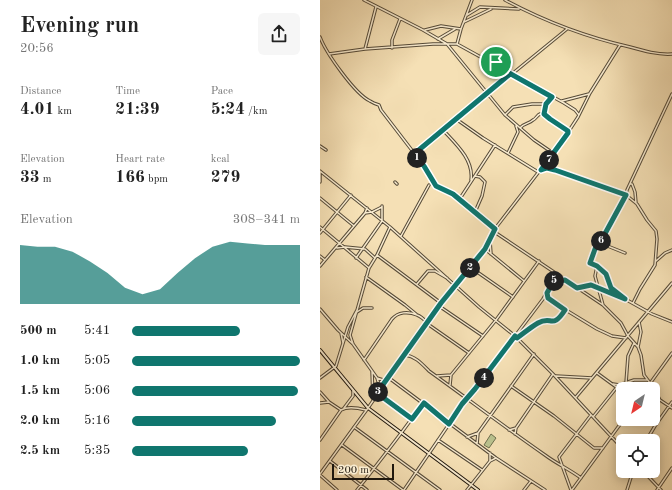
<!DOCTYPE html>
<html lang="en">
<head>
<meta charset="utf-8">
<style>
	body { margin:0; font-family:"Old Standard TT",serif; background:#f6f6f6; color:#222; height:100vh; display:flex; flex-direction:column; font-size:15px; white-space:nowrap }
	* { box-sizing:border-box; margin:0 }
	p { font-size:13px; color:#767676 }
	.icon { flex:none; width:22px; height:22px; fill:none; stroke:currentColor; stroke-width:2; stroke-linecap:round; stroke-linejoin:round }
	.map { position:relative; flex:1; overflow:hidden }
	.side { display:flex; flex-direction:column; background:#fff; width:320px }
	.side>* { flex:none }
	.needle { width:26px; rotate:215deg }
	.tools { position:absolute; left:296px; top:382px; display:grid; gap:8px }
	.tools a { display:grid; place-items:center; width:44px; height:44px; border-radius:6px; background:#fff; box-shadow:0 2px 10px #0003; font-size:20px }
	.scale { position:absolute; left:12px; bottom:10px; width:62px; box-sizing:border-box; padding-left:4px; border:2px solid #20180e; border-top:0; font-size:11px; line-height:14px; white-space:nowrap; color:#20180e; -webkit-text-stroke:3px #f8ebcf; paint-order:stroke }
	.pin { position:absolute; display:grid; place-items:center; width:34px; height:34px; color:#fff; margin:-17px; border:2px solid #fff; border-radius:50%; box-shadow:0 1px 4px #0007 }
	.km { position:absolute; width:20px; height:20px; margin:-10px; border-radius:50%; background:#222; color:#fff; font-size:11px; line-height:20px; text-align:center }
	.round { display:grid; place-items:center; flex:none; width:42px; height:42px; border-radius:6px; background:#f6f6f6 }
	.headline { display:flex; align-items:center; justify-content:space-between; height:68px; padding:0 20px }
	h1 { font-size:22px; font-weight:700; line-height:30px }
	.stats { display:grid; grid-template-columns:repeat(3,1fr); gap:6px; height:68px; padding:4px 20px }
	.stats div { display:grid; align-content:center }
	.stats b { font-size:17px; font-weight:700 }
	.stats small { font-size:11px; font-weight:400 }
	.stats p { font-size:11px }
	.chart { height:112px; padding:8px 20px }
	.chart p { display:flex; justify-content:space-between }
	.chart svg { width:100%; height:72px; margin-top:4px; fill:#0f766e; opacity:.7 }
	ul { padding:0 20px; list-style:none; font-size:13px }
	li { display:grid; grid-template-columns:64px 48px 1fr; align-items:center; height:30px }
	li i { height:10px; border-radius:5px; background:#0f766e }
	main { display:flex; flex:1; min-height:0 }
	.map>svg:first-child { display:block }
</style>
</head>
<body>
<main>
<section class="side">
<div class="headline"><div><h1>Evening run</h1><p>20:56</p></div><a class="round"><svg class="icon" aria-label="share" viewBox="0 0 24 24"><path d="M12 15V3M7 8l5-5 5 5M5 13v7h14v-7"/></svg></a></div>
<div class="stats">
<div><p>Distance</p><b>4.01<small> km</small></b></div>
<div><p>Time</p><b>21:39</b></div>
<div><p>Pace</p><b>5:24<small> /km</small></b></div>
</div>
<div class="stats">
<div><p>Elevation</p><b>33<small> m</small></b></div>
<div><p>Heart rate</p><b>166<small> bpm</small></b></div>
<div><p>kcal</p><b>279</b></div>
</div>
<div class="chart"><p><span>Elevation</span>308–341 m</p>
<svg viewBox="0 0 160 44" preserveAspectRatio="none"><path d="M0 44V8L10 9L20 9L30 12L40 18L50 25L60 34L70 38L80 35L90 25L100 16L110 9L120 6L130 7L140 8L150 8L160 8V44z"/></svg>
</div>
<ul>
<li><b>500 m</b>5:41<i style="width:64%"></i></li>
<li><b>1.0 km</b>5:05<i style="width:100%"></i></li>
<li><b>1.5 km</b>5:06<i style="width:99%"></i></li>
<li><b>2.0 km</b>5:16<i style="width:86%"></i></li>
<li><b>2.5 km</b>5:35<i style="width:69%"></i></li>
</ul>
</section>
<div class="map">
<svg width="352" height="490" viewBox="0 0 352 490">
	<rect width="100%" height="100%" fill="#f5e0b5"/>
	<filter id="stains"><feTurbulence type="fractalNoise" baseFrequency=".005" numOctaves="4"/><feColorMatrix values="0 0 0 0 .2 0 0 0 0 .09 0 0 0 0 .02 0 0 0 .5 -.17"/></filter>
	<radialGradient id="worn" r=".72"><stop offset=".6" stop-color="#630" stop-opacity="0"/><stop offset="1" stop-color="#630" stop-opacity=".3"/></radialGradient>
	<path fill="#bac38f" stroke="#6d6e4e" d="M171,434L176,438L169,448L164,445Z"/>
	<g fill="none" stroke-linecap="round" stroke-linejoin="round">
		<defs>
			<path id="minor" d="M44,0L103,30L127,44L185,115L214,140L233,153
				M185,0C224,21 266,37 310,47C324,51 338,55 352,54
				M147,15L160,7L199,9
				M144,22L171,9
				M105,30L121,26L141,29
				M0,37C6,53 35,94 50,101C53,103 56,104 59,105L61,110L104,166L113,183L120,189L133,194L175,229
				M118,39L135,29
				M137,44L141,29L152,0
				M72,48V40L80,19
				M45,49L56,7
				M178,52L182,69
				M9,54L45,49L113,44H137L244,103L255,110L259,115
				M174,63L180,58
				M242,101L269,94
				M224,114L226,104L232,97
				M185,115L193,107L212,104H226
				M136,119L163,138L218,172
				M200,128C204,123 209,124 213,120C216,119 217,115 220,114C224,113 246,129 248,132
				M123,130C136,144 154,160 151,180
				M0,146L6,150
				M188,153L198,132L196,126
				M94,154L247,29
				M221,170L227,168L235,170L306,195L317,204L327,220L336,231L337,239L335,265L320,289L313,303
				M0,171L70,227L159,307L195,336L233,374L303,449
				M0,182V171
				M75,182L77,184
				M310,184H312L315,192L316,203
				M0,198L34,226
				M139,200L175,145
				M155,212L162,196L165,182L160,177L155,176
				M45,213L52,212L62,207
				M0,227L49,268
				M173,231L283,305L301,323L308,336L318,347
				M0,233L31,195
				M81,236L109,185
				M170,241L171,254
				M280,243L305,253
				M17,248L25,247L45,249L55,258
				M165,249L204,281
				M57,255L121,303
				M0,256L5,260
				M36,258L62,221V206
				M336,261L345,253L352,250
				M0,266L34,226L45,213L47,208
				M277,266L275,276L283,305
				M150,267L193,297
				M46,277L85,305L96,314
				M233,282L245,280
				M97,284L108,271H115L127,278
				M257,288L271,285L305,299L332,314L352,322
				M227,293L228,298L236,304L277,329L292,336L306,338
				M305,299L291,288L286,274L277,266L270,263L275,249L281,241L306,195L307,190L352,94
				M119,306L163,336
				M0,309L18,330L33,344L57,378L60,388
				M37,312L43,308H52
				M319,322L321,332L318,347L321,355L324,375L333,387L340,400L352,408
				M21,333L23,343
				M197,338L219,322L226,320L236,321L240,318L245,310
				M33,344L30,335L49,268L57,255L70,227
				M85,355C95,356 102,364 109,371C148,399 186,428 225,455C237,464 249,469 261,478
				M44,360L72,319C78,312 88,311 97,315C103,317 105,321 109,325C122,334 136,344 149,353
				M52,371L53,399
				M277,373L303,392
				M117,376L131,375
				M236,376L272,378
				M0,378L16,366L28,327L37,310
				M57,378L66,381
				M69,378L176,458L225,490
				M306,383L308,356L314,343
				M293,384L299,385L314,380H327
				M130,385L131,375L176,320L219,261
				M191,386L234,416L274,448H283
				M326,389L352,353
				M0,392L9,402
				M57,393L92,419
				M256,397L352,283
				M0,403L9,402L21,410
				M24,408L33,396V391
				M273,417L297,387
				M34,427L120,490
				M189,430L196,428
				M195,434L196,428L233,374
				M147,437L158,433
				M0,440L21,410C28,406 38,408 46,410
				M118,440L162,470
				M326,441L335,426L352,402
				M157,444L158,433L214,354
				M22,445L83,490
				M170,453V461
				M10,461L47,490
				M323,471L341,490
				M0,474L48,408L107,323L165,249L174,230L241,143L258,117L270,93L300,45
				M0,475L17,490
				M37,490C60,461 82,433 103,403
				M84,490L138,411L141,404L155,389L223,299L233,282L234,272
				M147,490L170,461L176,458
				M204,490L211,481
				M251,490L239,457L271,415
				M252,490L304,419
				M307,490L313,471
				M337,490L352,468"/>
			<path id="secondary" d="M0,350L48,408L158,490"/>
		</defs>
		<use href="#minor" stroke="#554a38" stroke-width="3.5"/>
		<use href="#secondary" stroke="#20180e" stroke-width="4"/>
		<use href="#minor" stroke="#f8ebcf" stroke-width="1.5"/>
		<use href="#secondary" stroke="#f8ebcf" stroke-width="2"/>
	</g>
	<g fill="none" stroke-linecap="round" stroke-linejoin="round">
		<defs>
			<path id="route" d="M176,62L173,64L190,74L94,154L104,166L116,186L133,194L175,229L165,249L121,303L57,393L92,419L104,403L129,424L142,404L155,389L195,336L197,338C204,333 211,327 218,323C232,315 232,330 245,310L228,298L227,293L233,282L245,280L257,288L271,285L305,299L291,288L286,274L277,266L270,263L275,249L281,241L306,195L235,170L227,168L221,170L248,133V131L230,119L224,114L226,104L232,97L182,69L180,58L176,62"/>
		</defs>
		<use href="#route" stroke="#fff" stroke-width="8"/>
		<use href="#route" stroke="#0f766e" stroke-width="5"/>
	</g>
	<rect width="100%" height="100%" filter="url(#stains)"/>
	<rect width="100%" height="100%" fill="url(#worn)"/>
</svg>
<div class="tools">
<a><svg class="needle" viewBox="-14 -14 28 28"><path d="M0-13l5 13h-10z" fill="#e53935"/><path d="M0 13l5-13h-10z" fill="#767676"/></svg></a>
<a><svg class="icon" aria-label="locate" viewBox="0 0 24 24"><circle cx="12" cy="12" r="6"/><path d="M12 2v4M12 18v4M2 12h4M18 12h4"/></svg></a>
</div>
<div class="scale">200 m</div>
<div class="pin" style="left:176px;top:62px;background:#1e9e55"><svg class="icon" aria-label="arrive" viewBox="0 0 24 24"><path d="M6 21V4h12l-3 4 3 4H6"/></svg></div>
<b class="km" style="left:97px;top:158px">1</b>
<b class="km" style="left:150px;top:268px">2</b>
<b class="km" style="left:58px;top:392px">3</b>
<b class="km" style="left:164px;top:378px">4</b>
<b class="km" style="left:234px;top:281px">5</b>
<b class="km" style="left:281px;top:241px">6</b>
<b class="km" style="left:229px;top:160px">7</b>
</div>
</main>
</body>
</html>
